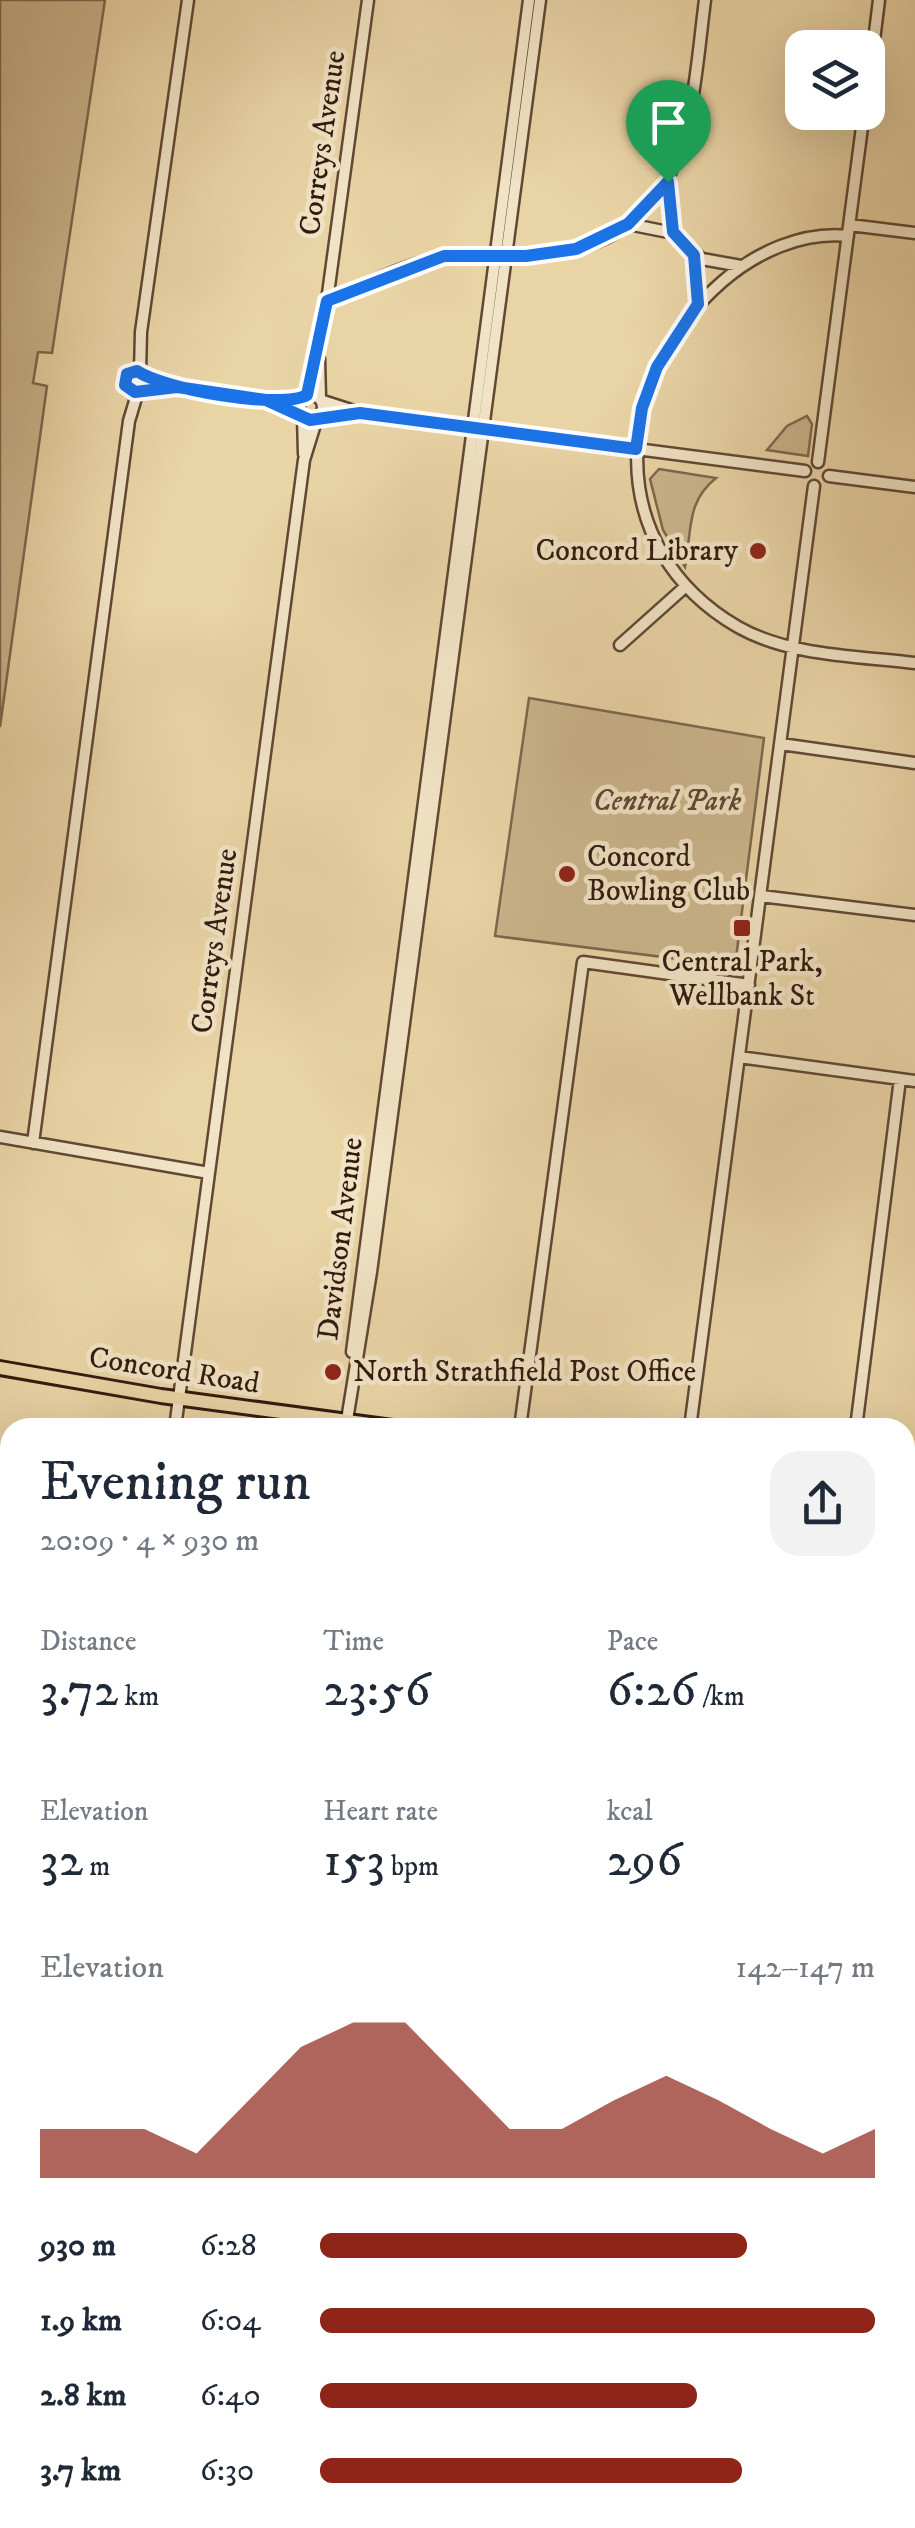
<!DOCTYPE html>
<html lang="en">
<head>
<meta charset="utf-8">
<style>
	body { margin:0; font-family:"IM FELL DW Pica",serif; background:#f2f2f3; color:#1f2937; height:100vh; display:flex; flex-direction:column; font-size:38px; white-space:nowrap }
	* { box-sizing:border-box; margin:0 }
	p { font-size:32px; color:#747a83 }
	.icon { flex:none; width:55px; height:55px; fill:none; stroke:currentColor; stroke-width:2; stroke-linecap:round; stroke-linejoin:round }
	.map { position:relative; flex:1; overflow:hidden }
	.side { position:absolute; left:0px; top:1418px; width:915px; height:1112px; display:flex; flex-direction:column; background:#fff; border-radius:30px 30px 0 0; box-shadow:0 10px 40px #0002 }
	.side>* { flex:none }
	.tools { position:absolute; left:785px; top:30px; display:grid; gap:20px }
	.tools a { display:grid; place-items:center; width:100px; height:100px; border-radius:20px; background:#fff; box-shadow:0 10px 40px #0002; font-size:50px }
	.pin { position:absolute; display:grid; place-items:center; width:85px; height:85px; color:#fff; margin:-102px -42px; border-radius:50% 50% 50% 0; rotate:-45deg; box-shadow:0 0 10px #0007 }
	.pin .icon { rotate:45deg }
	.round { display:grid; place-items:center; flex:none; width:105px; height:105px; border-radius:30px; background:#f2f2f3 }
	.headline { display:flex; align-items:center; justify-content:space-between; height:170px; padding:0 40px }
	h1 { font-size:55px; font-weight:600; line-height:75px }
	.figures { display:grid; grid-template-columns:repeat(3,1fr); gap:15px; height:170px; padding:10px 40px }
	.figures div { display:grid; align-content:center }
	.figures b { font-size:50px; font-weight:600 }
	.figures small { font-size:28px; font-weight:400 }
	.figures p { font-size:28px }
	.chart { height:280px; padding:20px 40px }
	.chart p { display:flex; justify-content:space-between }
	.chart svg { width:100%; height:180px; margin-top:10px; fill:#8f2418; opacity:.7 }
	ul { padding:0 40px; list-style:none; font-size:32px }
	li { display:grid; grid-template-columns:160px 120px 1fr; align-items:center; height:75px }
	li i { height:25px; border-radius:12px; background:#8f2418 }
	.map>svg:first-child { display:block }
</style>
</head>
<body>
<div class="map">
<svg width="915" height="2528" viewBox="0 0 915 2528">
	<rect width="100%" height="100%" fill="#e9d4a6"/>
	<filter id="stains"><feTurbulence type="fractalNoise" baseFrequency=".002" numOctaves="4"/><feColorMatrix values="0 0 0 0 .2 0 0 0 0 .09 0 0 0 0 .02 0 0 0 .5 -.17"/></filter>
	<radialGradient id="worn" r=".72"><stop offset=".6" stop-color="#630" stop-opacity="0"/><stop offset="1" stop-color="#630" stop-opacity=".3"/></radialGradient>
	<path fill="#cab48c" stroke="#7e674e" stroke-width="2.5" d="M0,0H105L52,353L38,352L33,383L47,386L0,727Z
		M807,416L812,424L808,456L767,450L787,426Z
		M659,469L716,478C686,502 692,530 685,567L663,530L650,479Z
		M529,698L764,738L735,966L495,936Z"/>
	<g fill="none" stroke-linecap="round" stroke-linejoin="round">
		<defs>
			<path id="minor" d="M868,89L879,0
				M628,224L673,233L668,183
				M850,225L915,233
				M673,233L702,259L741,266
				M848,236C803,231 757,252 723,281C612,377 600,547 738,627C789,656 857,656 915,663
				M695,255L698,303
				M327,301C364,286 402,265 442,257C479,250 519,260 557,253C692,231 691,108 705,0
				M319,359L320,398
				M125 381a10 10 0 1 1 20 0a10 10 0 1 1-20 0Z
				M140,372L141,332L188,0
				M145,377C196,392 250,393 301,413
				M299 407a12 12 0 1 1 24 0a12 12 0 1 1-24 0Z
				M307,395L327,301L368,0
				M268,400L302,399
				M323,401L360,413L805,471
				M303,416L304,454
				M320,416L354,414
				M818,462L864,112
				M829,476L915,487
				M620,645L686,586
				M781,744L915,763
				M761,896L915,915
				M739,1057L915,1081
				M0,1137L209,1173
				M33,1143L129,421L138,391
				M352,1352L529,0
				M347,1420L371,1272L540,0
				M175,1428L304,460L317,418
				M520,1428L583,962L749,985
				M690,1428L814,486
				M856,1428L900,1079
				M0,1542L10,1544
				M0,1715L10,1717
				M0,1891L10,1893
				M905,2051L915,2052
				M0,2201L10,2202
				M905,2306L915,2307
				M905,2455L915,2456
				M437,2528L438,2520
				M608,2528V2520
				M775,2528L776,2520"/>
			<path id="major" d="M0,1368L161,1396L400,1428
				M905,1494L915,1495
				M256,2528V2520"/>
		</defs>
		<use href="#minor" stroke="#604835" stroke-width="15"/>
		<use href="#major" stroke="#321a0f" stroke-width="18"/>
		<use href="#minor" stroke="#f1e3c5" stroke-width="10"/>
		<use href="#major" stroke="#e9d4a6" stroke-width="12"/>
		<defs>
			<path id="rail" d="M0,1986L10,1987
				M0,2008L10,2010
				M905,2098L915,2099"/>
		</defs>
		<use href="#rail" stroke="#321a0f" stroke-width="8"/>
		<use href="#rail" stroke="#f1e3c5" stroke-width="4" stroke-dasharray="11" stroke-linecap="butt"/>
	</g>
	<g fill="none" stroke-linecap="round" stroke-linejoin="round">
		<defs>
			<path id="route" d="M668,182L628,224L576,249L526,256H444L327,301L307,395C280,410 163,389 137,371L127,374L125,385L135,392L177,387L266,400L310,420L360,413L636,449L642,408L657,367L698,304L694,255L673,232L668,182"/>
		</defs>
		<use href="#route" stroke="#fff" stroke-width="20"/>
		<use href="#route" stroke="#1a73e8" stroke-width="12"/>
	</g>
	<g fill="#8f2418" stroke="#f1e3c5" stroke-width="4">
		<circle cx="758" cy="551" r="10"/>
		<circle cx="567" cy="874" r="10"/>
		<rect x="732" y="918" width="20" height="20" rx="5"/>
		<circle cx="333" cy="1372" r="10"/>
	</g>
	<g text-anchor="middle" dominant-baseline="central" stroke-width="9" stroke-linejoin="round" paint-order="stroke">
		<g font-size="30" fill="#321a0f" stroke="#f1e3c5">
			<text transform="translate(323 143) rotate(-82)">Correys Avenue</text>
			<text transform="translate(215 941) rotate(-82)">Correys Avenue</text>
			<text transform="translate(341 1239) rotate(-83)">Davidson Avenue</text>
			<text transform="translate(174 1371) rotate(9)">Concord Road</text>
		</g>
		<g font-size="30" fill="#321a0f" stroke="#f1e3c5" text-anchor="start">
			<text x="738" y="551" text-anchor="end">Concord Library</text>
			<text x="587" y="857">Concord<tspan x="587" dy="34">Bowling Club</tspan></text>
			<text x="742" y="962" text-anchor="middle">Central Park,<tspan x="742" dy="34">Wellbank St</tspan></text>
			<text x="353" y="1372">North Strathfield Post Office</text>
		</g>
		<g font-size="30" font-style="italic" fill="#604834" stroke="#f1e3c5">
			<text x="667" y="801">Central Park</text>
		</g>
	</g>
	<rect width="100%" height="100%" filter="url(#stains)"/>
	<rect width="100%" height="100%" fill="url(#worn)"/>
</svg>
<div class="tools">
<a><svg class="icon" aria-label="layers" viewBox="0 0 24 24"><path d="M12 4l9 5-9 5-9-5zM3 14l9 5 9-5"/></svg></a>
</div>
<div class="pin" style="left:668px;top:182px;background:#1e9e55"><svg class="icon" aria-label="arrive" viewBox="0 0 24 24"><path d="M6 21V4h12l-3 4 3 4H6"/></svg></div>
<section class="side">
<div class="headline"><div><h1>Evening run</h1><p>20:09 · 4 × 930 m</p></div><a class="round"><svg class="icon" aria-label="share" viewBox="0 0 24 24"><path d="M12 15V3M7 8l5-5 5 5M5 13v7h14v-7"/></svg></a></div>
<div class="figures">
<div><p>Distance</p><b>3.72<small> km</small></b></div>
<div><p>Time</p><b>23:56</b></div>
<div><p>Pace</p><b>6:26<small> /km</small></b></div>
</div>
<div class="figures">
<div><p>Elevation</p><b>32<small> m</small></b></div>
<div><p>Heart rate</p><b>153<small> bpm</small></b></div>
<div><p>kcal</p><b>296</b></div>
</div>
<div class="chart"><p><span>Elevation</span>142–147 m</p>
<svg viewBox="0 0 160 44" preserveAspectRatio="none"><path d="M0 44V32L10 32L20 32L30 38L40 25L50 12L60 6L70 6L80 19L90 32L100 32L110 25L120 19L130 25L140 32L150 38L160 32V44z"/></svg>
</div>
<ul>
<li><b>930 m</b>6:28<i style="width:77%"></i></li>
<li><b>1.9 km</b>6:04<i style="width:100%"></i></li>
<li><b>2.8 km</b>6:40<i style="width:68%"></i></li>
<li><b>3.7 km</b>6:30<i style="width:76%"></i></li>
</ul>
</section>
</div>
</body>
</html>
